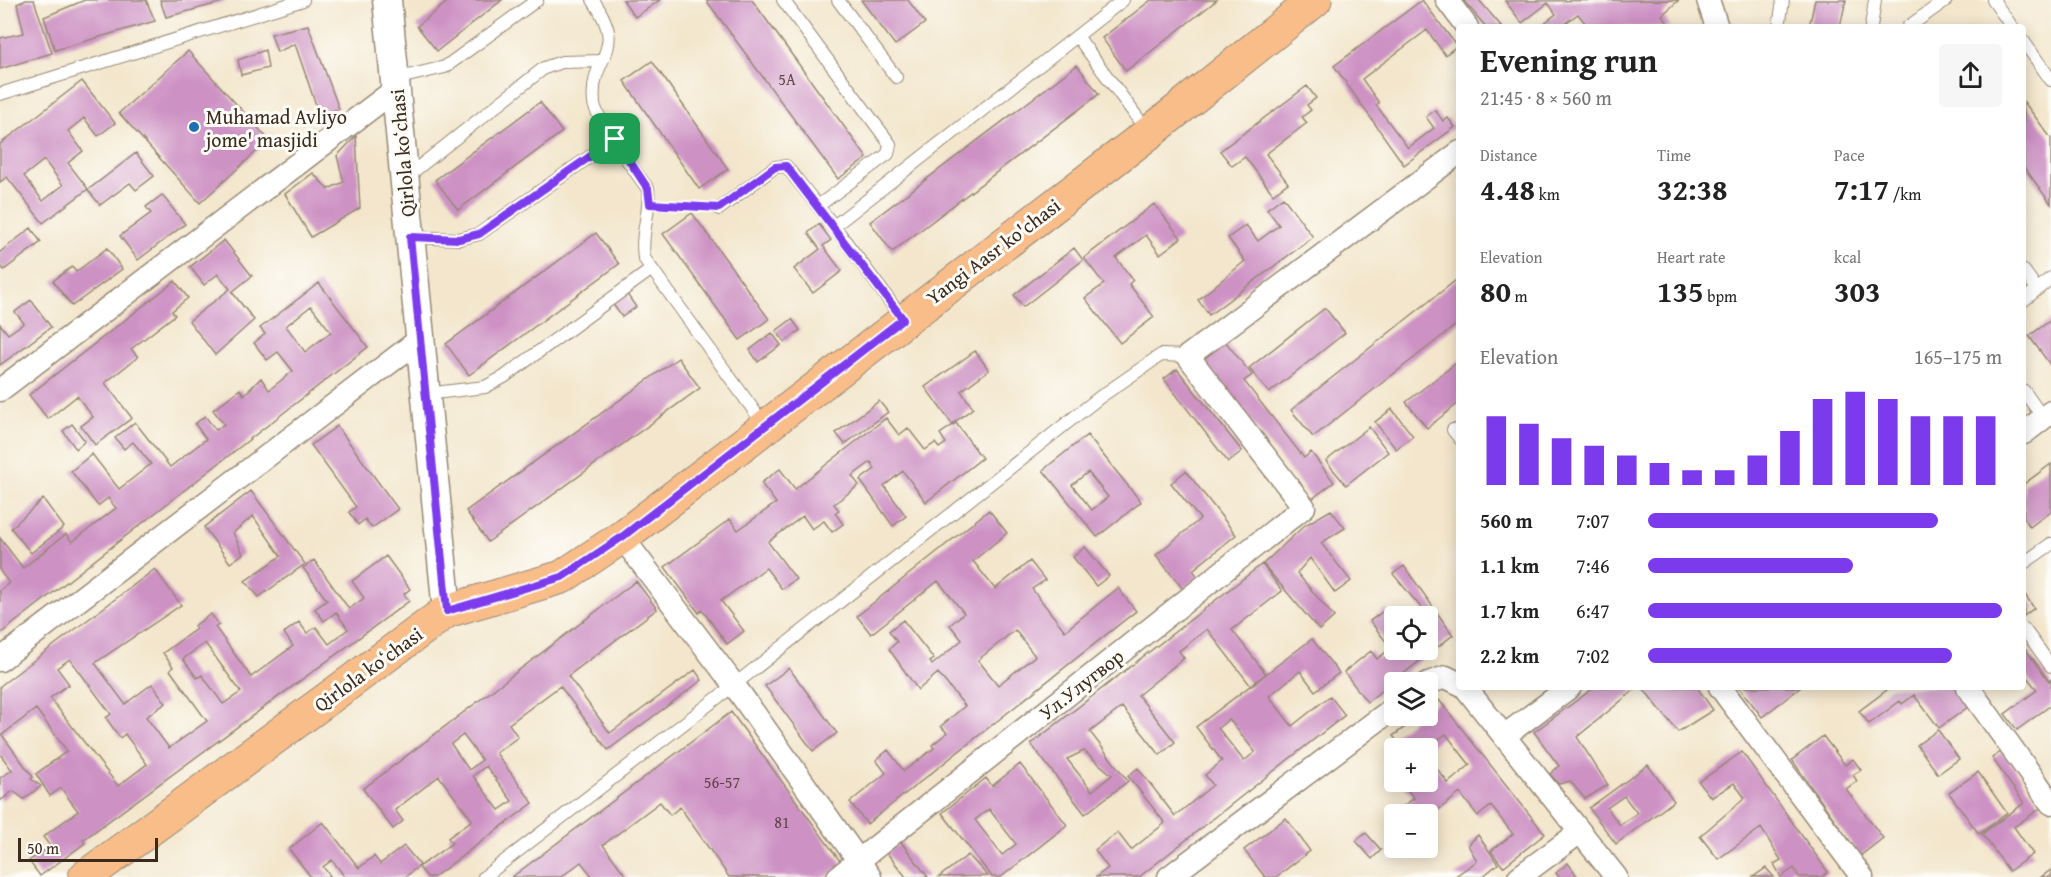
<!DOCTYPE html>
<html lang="en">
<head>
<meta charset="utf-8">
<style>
	body { margin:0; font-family:"Gentium Book Plus",serif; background:#f6f6f6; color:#222; height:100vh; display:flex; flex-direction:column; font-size:22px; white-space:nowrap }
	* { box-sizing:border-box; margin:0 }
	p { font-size:20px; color:#767676 }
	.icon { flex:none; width:33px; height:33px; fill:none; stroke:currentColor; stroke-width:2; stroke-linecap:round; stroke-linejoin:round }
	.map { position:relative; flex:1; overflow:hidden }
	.sheet { position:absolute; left:1456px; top:24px; width:570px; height:666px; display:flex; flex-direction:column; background:#fff; border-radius:6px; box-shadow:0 3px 15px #0003 }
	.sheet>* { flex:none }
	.fabs { position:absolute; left:1384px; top:606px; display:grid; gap:12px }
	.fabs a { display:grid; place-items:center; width:54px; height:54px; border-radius:6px; background:#fff; box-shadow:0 3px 15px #0003; font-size:30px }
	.scale { position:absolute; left:18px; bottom:15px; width:140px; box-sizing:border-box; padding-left:6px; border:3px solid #3b2a1e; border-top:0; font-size:16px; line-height:21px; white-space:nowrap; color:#3b2a1e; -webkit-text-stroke:4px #fdfcf7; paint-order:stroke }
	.pin { position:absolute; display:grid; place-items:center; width:51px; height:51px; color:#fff; margin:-26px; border-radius:12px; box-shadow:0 3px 9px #0006 }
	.round { display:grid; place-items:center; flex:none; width:63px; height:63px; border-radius:6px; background:#f6f6f6 }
	.head { display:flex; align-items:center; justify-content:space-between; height:102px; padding:0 24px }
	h1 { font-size:33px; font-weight:700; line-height:45px }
	.stats { display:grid; grid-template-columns:repeat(3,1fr); gap:9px; height:102px; padding:6px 24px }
	.stats div { display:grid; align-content:center }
	.stats b { font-size:30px; font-weight:700 }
	.stats small { font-size:16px; font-weight:400 }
	.stats p { font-size:16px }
	.chart { height:168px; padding:12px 24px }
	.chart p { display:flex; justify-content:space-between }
	.chart svg { width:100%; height:108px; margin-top:6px; stroke:#7c3aed; stroke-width:6 }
	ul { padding:0 24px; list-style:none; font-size:20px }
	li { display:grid; grid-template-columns:96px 72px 1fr; align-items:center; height:45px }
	li i { height:15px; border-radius:8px; background:#7c3aed }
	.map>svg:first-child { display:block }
</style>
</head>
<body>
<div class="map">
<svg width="2051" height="877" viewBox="0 0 2051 877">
	<rect width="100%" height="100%" fill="#fdfcf7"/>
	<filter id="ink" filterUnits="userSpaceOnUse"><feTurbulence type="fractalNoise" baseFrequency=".0167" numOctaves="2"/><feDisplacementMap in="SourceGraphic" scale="12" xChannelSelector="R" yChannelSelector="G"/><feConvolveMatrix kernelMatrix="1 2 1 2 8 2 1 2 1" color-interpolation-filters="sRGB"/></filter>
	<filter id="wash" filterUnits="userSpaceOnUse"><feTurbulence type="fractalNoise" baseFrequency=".008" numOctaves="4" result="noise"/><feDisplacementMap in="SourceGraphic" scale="24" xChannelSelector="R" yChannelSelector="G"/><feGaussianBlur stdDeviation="1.35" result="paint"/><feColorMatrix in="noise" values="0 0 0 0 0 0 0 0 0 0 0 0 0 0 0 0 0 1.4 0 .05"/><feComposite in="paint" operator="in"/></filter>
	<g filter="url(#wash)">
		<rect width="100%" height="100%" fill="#f3e6cc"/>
		<g id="blocks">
			<path fill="#cd91c4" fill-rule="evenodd" d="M26,0H34L52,53L0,69V38L24,33L17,4Z
				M85,0H146L155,21L55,50L44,17Z
				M160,0H227V1L166,17Z
				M450,0H502L437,51L417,26Z
				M623,0H660L635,17Z
				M706,0H752L867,158L838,179Z
				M861,0H908L925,23L895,45Z
				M1151,0H1217L1126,71L1102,38Z
				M1422,0L1457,46L1445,55L1427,30L1362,79L1379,103L1376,105L1408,148L1434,128L1426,117L1435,110L1443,121L1448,118L1455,127L1404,165L1334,66Z
				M1463,0H1479L1502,27H1486Z
				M1679,0L1662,15L1671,27H1588L1578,14L1560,27H1539L1556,14L1548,3L1522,23L1505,1Z
				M1815,0H1846L1840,27H1809Z
				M308,25L339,109L319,114L295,44L277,52L271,34Z
				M265,50L268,68L241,75L238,60Z
				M188,51L269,140L200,203L119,113Z
				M652,61L728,169L699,189L624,81Z
				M1077,65L1099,94L892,252L870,222Z
				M82,81L115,123L98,136L84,118L68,131L83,151L68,163L88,189L43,223L7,177L0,182V144ZM44,160L63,185L43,201L24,176Z
				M1307,86L1316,98L1307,105L1311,110L1302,117L1307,123L1266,154L1288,183L1273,194L1245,157L1232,166L1220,151Z
				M540,102L562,132L458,210L435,180Z
				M2024,102L2051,138V204L2024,167Z
				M356,136L360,208L311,237L285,194L313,173L328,189L344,182L337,156Z
				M136,153L154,176L136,190L130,183L100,205L88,190Z
				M162,195L185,224L138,260L120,236L151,213L146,207Z
				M1283,197L1313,237L1209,315L1198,300L1245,261L1228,238L1246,225L1258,241L1279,225L1267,209Z
				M1154,204L1181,238L1160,254L1146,235L1116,258L1133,280L1129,284L1154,317L1120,343L1085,298L1104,284L1084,258Z
				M692,213L769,319L740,340L663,234Z
				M819,224L831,240L823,246L842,271L813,293L794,269L820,249L808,233Z
				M31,228L41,242L4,270L0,265V252Z
				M596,233L619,264L469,375L446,344Z
				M224,240L252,276L232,292L254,320L215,355L189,321L230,289L218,274L204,285L190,267Z
				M107,248L122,269L72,306L53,281L72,267L76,272Z
				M1074,248L1083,260L1023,307L1014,295Z
				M1460,277V322L1313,437L1291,410Z
				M175,281L188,298L172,311L175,315L131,349L138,357L105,383L132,418L95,445L81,426L93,417L77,396L48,419L29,395Z
				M319,283L368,347L0,634V590L9,583L0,571V538L23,568L66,534L72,542L116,508L108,498L98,506L71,471L92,454L119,489L151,464L133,442L124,449L115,438L135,422L170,467L206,439L195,424L205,416L216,430L224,424L213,410L240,389L244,395L261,378L269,390L293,371L278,352L267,360L254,343L265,334L260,328ZM311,306L331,332L305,352L286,326Z
				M626,293L636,307L622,317L612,303Z
				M31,300L51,327L0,365V324L8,334L24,323L15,312Z
				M1325,308L1345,333L1269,393L1249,368Z
				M792,319L800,330L785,342L776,331Z
				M2051,320V366L2029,336Z
				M772,333L781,345L758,362L750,350Z
				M1225,341L1252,375L1244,381L1304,458L1311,452L1334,482L1312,499L1202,359Z
				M975,351L989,370L961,391L973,408L952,424L925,387Z
				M678,358L700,388L488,542L466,511Z
				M1460,360V402L1427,428L1406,402Z
				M1177,369L1242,451L1228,462L1164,379Z
				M879,401L888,412L845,444L836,433Z
				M1392,409L1413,436L1396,449L1375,422Z
				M886,418L899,435L908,428L925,450L935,443L939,448L946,443L940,434L956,423L982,458L926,502L903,471L884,486L906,516L893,526L860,480L875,469L871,462L852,476L859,485L834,504L839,510L835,513L843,524L832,532L824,521L812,529L803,516L768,542L796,579L782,589L766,568L721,601L744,631L727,644L702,610L699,613L665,567L730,519L738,530L776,503L761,483L780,469L795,489Z
				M72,424L85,441L76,449L63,431Z
				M337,426L398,509L372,528L365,519L358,525L349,512L356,507L311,445Z
				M1369,427L1388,452L1346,485L1326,461Z
				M1087,435L1141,502L1097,537L1043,470ZM1088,472L1108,497L1092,510L1072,485Z
				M2051,464V511L2030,527L2024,518V484Z
				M1186,471L1236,535L1193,570L1198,577L1183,589L1156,555L1200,519L1171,483Z
				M251,491L305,564L259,597L245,581L281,556L253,516L233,533L243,554L230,563L204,527Z
				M43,499L64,527L31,553L11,528Z
				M989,510L1007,533L973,561L995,589L1030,561L1045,580L1032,589L1065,631L1118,588L1136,611L867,824L850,802L886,773L876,760L888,750L904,771L934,748L932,745L947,733L941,726L965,706L938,673L918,690L889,649L897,642L889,631L903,620L934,659L930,662L932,665L962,640L950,625L964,613L938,581L871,634L857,616ZM1015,630L1035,656L998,685L978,660Z
				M1331,510L1345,528L1321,543L1351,581L1335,593L1310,558L1297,573L1334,617L1319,630L1263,564L1305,525Z
				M1085,547L1109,576L1096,586L1073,557Z
				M386,556L410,589L404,594L409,601L83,840L85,843L40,876L29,861L50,846L43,837L78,811L61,788L50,796L36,774L67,751L36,709L2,735L33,777L31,779L41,786L24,799L13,791L0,801V778L12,770L0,754V686L155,569L181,605L95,663L125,704L152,684L166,703L146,717L169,748L207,721L170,670L173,667L163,653L196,629L194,626L211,614L219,625L215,627L251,677L293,646L284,633L299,622L307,633L316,627L329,644L348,629L336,612L324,621L315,609L327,600L303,568L314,560L349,609L364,598L352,581ZM205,643L241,692L223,704L202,675L197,678L183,659ZM70,659L111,714L106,718L120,738L125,734L147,764L118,786L50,698L69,684L57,668Z
				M1262,564L1282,591L1232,630L1266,674L1251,686L1207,629L1179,651L1184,658L1138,695L1175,742L1160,755L1122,707L1090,732L1128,781L1085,814L1031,744ZM1084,751L1112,775L1092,791L1067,759Z
				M1404,566L1453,635L1367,702L1344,672L1371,651L1377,659L1391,648L1370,621L1386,609L1395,621V650H1428V616L1393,574Z
				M636,581L657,609L568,676L610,733L695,670L702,680L608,750L560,686L509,724L518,737L496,753L533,803L434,877H427L419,867L452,843L448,838L472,820L439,776L395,810L403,821L393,829L363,789ZM463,735L482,760L469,770L451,744ZM486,766L512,801L499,810L473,776Z
				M2024,593L2034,608L2024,616Z
				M1312,639L1339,673L1315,691L1300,671L1269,696L1292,726L1330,696L1345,715L1139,877H1096L1108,868L1095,850L1106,841L1118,833L1131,850L1165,823L1128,776L1138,768L1175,816L1213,785L1205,775L1222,761L1196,727ZM1229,719L1255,752L1244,761L1218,728Z
				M2024,647L2049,681L2051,679V705L2017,730L2005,714L2037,690L2024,673Z
				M789,668L837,733L813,751L765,686Z
				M1595,687H1638L1577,737L1608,785L1585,799L1570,781L1559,784L1550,774L1559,766L1534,732Z
				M1642,687H1697L1713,710L1678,732Z
				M1739,687H1801L1762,717Z
				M1891,687H1959L1972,704L1939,728L1914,695L1902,704L1900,701L1869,724L1859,711Z
				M1439,700L1545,834L1503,867L1491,851L1513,834L1491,806L1478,816L1460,793L1428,818V814H1395V823L1389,817L1414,798L1401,782H1428V757L1448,783L1470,765L1446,734L1427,748H1403L1393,736L1420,716H1428V709Z
				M731,712L843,865L826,877H729L680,807L670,815L660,802L603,845L627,877H593L581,862L561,877H512Z
				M1938,730L1959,759L1938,774L1917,745Z
				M1823,736L1845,765L1853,759L1861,770L1853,775L1857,781L1846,789L1883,838L1860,856L1792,760Z
				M2002,751L2042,807L2014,827L2033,854L2009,871L1982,834L2024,803L1992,758Z
				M1742,752L1828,872L1822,877H1799L1794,868L1781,877L1774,864L1781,860L1761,828L1718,859L1700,836L1745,798L1734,783L1711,798L1699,782Z
				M1020,764L1067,825L1001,877H992L942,813L986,778L992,786ZM989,809L1016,844L1002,855L975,820Z
				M1648,765L1674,801L1616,844L1589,808ZM1624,796L1637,813L1620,825L1607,808Z
				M1978,772L2007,813L1979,834L1949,793Z
				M1286,818L1310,851L1276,877H1265L1244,850Z
				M323,822L359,868L374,856L380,864L404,846L420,865L405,877H345L332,860L323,867L331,877H311L289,849Z
				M1366,833L1381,850L1372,859L1356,841Z
				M1478,835L1498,864L1482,877H1454L1477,861L1468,845Z
				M901,842L928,877H906L887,853Z
				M968,855L988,876L939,877Z
				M1568,863L1578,877H1559L1556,873Z
				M1766,868L1774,877H1753Z
				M2051,870V877H2041Z"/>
		</g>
	</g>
	<g filter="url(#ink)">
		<use href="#blocks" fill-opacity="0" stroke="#978875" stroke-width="1.5"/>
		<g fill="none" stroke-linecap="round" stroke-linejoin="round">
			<defs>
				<path id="service" d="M593,0C630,55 589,53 594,103C595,117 637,174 648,189C651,214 640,231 644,258L765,426
					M783,0L890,144L888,154L818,206
					M838,0L896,77
					M1993,0L2012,27
					M1779,27L1783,0
					M1871,27L1875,0
					M1908,27L1946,0
					M1077,36L1148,132
					M2024,42L2051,80
					M395,79L445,67L537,0
					M0,94L303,0
					M405,178L544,68L562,62L602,61
					M719,209L775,167L786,166L834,226
					M410,237L459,239L479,234L615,139
					M2024,271L2037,289
					M2024,300L2051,278
					M903,319L834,226L1123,0
					M2024,391L2043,418
					M426,394L485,387L504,377L652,269
					M1453,430L1460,439
					M2024,563L2051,544
					M2024,629L2051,666
					M484,877L734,685L1100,397L1161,355L1188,356"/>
				<path id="minor" d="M1447,0L1467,27
					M1708,0L1717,27
					M0,390L396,89
					M2024,433L2051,412
					M622,537L734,685L870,877
					M0,660L419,340
					M1428,683L1446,677L1460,684
					M1465,687L1616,877
					M1720,687L1862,877
					M1968,687L2051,803
					M1504,736L1570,687
					M838,877L1304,507L1188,356L1460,152
					M1169,877L1395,707
					M1519,877L1580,832"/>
				<path id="tertiary" d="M387,0L447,611"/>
				<path id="primary" d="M85,877L447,611L562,577L622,537L1149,133L1315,0"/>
			</defs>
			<use href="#service" stroke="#978875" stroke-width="14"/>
			<use href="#minor" stroke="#978875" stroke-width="25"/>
			<use href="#tertiary" stroke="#978875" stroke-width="31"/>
			<use href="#primary" stroke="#978875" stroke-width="35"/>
			<path stroke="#978875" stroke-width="3" stroke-dasharray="4.5 4.5" stroke-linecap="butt" d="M664,205L705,208"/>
			<use href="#service" stroke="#fff" stroke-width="12"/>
			<use href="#minor" stroke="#fff" stroke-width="22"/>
			<use href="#tertiary" stroke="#fff" stroke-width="28"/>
			<use href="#primary" stroke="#f8bd89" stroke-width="33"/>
		</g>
	</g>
	<g fill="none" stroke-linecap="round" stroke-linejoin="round" filter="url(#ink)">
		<defs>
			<path id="route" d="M615,139L648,189L650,204L719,208L775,167L786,166L903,319L622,537L562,577L447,611L410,237L459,239L479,234Z"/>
		</defs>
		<use href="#route" stroke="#fff" stroke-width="12"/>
		<use href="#route" stroke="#7c3aed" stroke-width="8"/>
	</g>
	<circle fill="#1f6fb2" stroke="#fdfcf7" stroke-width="2" cx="194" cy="127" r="6"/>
	<g text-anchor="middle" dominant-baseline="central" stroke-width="6" stroke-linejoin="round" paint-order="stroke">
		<g font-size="16" fill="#604448">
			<text x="787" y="79">5A</text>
			<text x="722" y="782">56-57</text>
			<text x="782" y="822">81</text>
		</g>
		<g font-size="20" fill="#3b2a1e" stroke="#fdfcf7" text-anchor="start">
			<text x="206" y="116">Muhamad Avliyo<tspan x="206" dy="23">jome' masjidi</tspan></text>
		</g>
		<g font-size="20" fill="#3b2a1e" stroke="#fdfcf7">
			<text transform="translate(402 153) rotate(-95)">Qirlola koʻchasi</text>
			<text transform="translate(993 251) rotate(-37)">Yangi Aasr ko'chasi</text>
			<text transform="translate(368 669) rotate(-36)">Qirlola koʻchasi</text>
			<text transform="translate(1081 684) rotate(-38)">Ул.Улугвор</text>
		</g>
	</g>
</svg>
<div class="fabs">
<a><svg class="icon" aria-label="locate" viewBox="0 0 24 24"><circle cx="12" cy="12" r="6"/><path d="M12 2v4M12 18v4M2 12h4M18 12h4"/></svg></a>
<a><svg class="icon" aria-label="layers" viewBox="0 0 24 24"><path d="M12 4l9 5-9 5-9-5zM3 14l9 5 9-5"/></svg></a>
<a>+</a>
<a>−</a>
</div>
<div class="scale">50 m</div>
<div class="pin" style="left:615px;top:139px;background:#1e9e55"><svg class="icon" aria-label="arrive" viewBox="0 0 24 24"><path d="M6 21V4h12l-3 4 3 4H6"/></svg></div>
<section class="sheet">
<div class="head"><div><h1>Evening run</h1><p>21:45 · 8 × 560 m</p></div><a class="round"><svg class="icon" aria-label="share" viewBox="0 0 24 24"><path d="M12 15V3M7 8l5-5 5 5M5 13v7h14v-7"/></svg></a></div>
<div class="stats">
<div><p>Distance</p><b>4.48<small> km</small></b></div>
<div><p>Time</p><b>32:38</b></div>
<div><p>Pace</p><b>7:17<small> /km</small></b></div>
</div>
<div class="stats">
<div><p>Elevation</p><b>80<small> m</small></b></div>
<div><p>Heart rate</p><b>135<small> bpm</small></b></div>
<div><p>kcal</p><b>303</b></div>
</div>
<div class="chart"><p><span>Elevation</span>165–175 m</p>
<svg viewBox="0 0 160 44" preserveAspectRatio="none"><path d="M5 44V16M15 44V19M25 44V25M35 44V28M45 44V32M55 44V35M65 44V38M75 44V38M85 44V32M95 44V22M105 44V9M115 44V6M125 44V9M135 44V16M145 44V16M155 44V16"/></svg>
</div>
<ul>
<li><b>560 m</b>7:07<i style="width:82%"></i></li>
<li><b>1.1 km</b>7:46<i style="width:58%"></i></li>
<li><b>1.7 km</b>6:47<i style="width:100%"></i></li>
<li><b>2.2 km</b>7:02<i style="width:86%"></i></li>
</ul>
</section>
</div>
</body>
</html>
